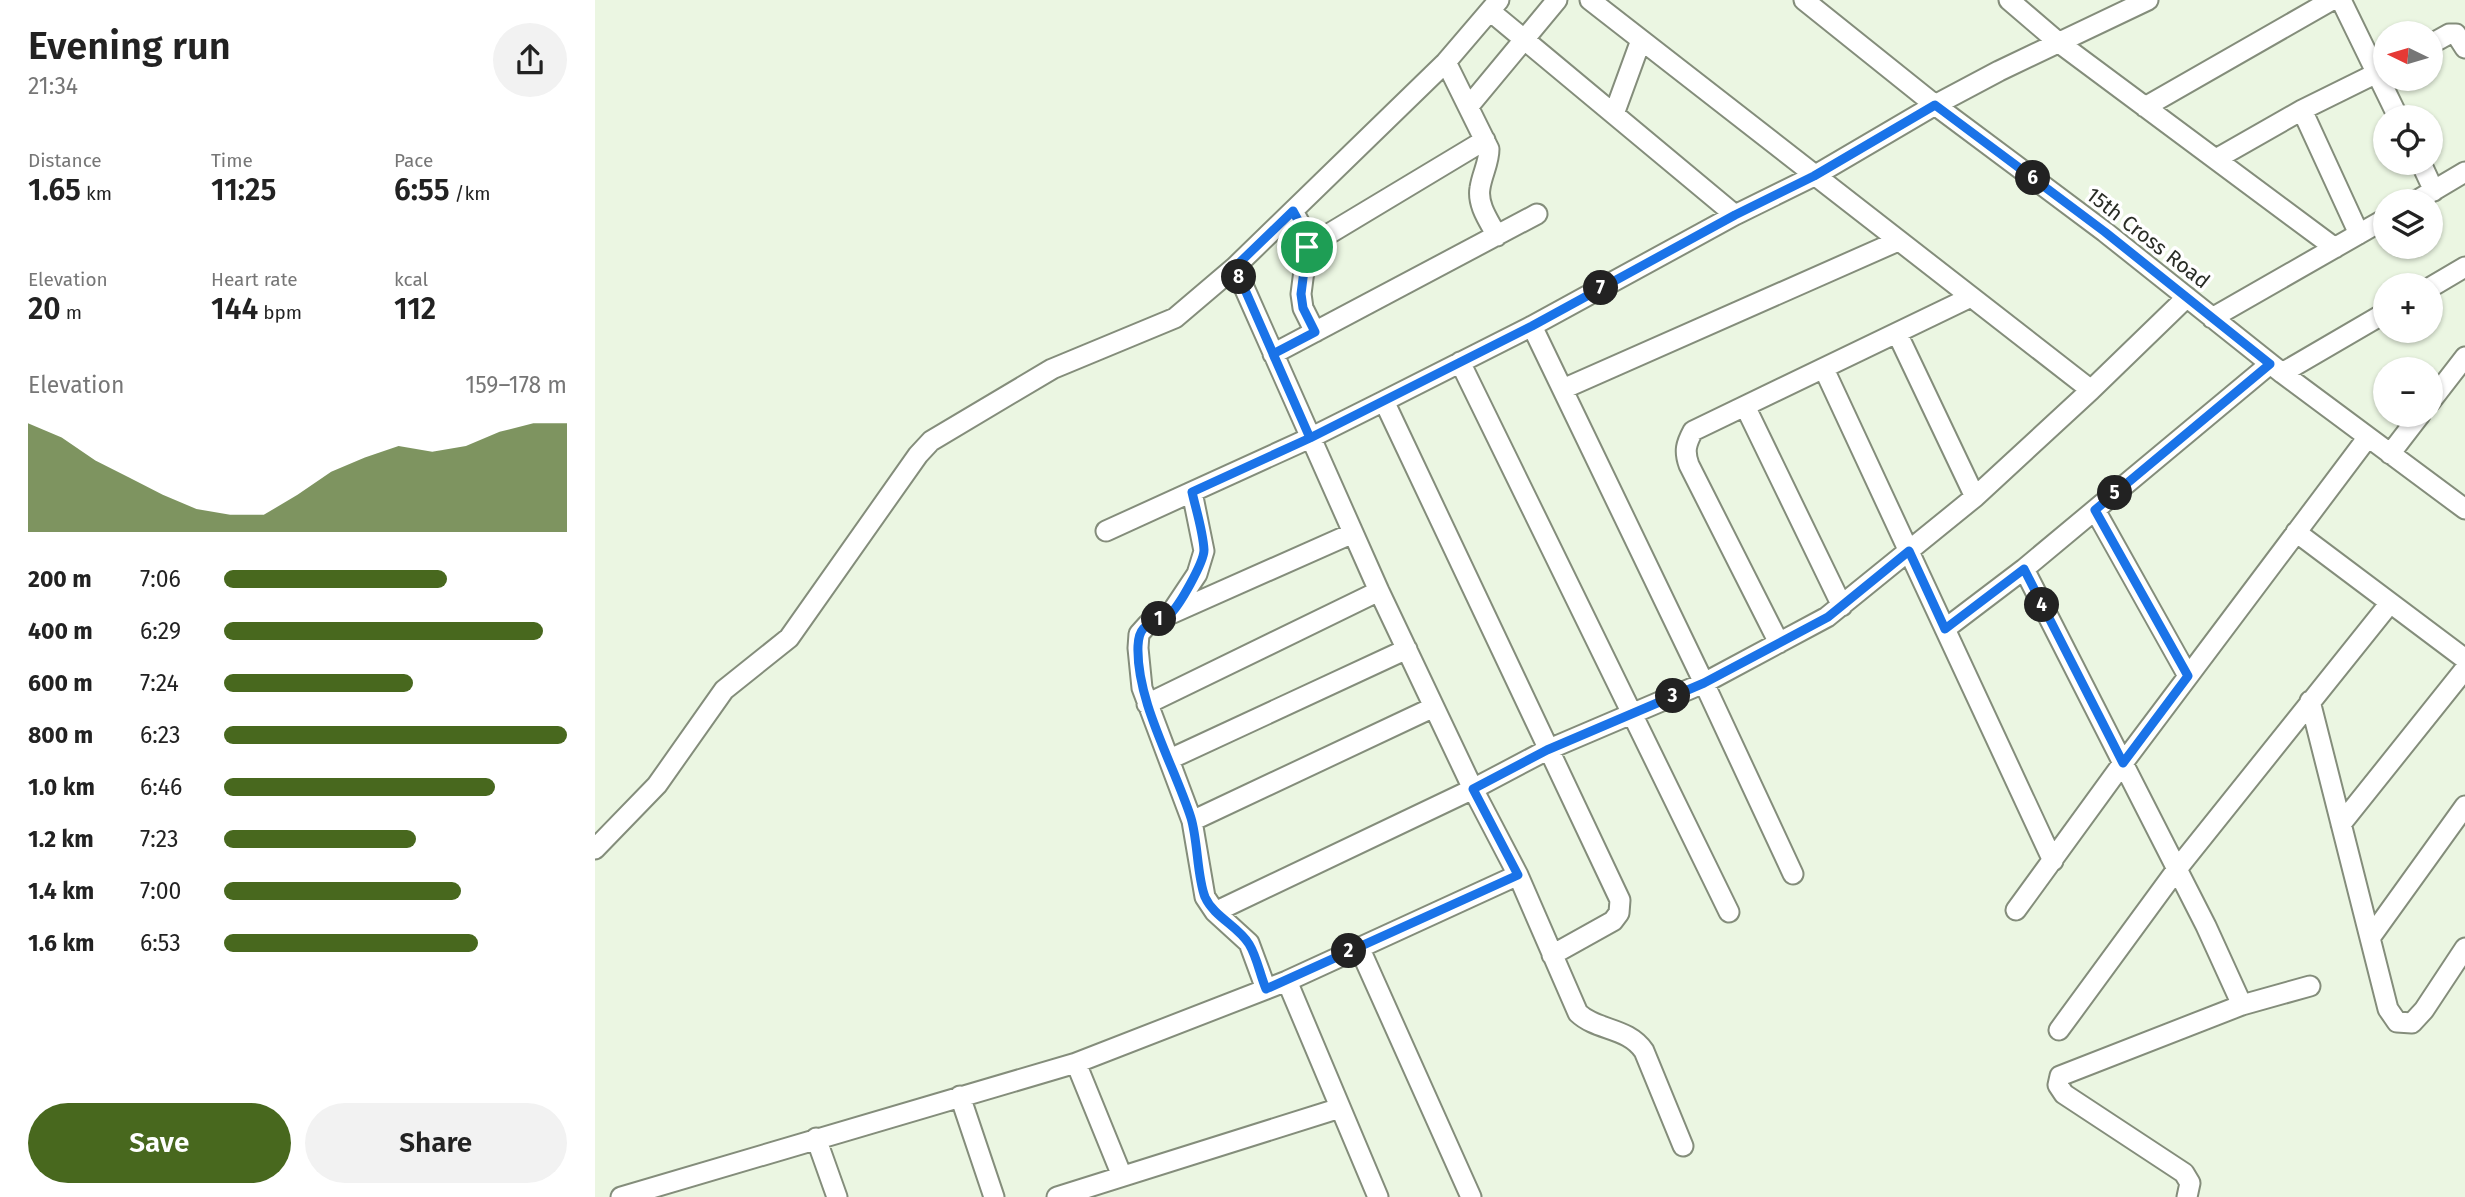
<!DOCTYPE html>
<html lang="en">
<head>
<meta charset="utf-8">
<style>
	body { margin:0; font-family:"Fira Sans",sans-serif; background:#f2f2f2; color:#222; height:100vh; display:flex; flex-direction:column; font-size:26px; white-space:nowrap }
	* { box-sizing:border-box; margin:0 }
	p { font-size:23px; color:#767676 }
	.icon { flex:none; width:38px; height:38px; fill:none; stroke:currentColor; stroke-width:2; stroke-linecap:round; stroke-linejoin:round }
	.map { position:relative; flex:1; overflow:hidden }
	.panel { display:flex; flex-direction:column; background:#fff; width:595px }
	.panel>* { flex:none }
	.needle { width:46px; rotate:275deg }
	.tools { position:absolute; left:1778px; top:21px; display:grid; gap:14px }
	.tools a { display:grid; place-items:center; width:70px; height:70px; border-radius:50%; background:#fff; box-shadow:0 2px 5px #0004; font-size:35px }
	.pin { position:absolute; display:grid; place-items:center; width:60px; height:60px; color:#fff; margin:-30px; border:4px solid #fff; border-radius:50%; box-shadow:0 2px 7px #0007 }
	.km { position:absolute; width:35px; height:35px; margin:-18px; border-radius:50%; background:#222; color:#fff; font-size:19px; line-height:35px; text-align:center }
	.round { display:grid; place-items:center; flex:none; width:74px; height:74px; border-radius:37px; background:#f2f2f2 }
	.overview { display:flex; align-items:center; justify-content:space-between; height:119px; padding:0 28px }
	h1 { font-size:38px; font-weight:600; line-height:52px }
	.figures { display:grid; grid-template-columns:repeat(3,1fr); gap:10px; height:119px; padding:7px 28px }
	.figures div { display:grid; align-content:center }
	.figures b { font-size:30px; font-weight:600 }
	.figures small { font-size:19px; font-weight:400 }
	.figures p { font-size:19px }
	.chart { height:196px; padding:14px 28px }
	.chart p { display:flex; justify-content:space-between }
	.chart svg { width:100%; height:126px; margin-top:7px; fill:#48681e; opacity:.7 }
	.action { display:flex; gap:14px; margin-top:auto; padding:14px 28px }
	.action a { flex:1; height:80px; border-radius:42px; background:#48681e; color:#fff; font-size:28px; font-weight:600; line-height:80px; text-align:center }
	.action a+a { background:#f2f2f2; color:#222 }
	ul { padding:0 28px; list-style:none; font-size:23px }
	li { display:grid; grid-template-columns:112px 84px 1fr; align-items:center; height:52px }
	li i { height:18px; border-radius:9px; background:#48681e }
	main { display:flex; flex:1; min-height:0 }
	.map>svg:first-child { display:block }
</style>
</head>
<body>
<main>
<section class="panel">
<div class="overview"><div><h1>Evening run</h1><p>21:34</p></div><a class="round"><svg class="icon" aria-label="share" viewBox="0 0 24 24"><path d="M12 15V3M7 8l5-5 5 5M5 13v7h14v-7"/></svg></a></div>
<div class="figures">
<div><p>Distance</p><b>1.65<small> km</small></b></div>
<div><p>Time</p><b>11:25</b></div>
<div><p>Pace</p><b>6:55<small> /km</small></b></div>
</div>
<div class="figures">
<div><p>Elevation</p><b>20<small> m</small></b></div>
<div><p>Heart rate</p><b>144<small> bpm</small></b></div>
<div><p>kcal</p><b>112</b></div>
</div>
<div class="chart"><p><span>Elevation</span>159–178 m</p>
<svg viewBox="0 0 160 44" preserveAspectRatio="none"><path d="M0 44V6L10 11L20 19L30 25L40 31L50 36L60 38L70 38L80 31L90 23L100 18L110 14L120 16L130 14L140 9L150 6L160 6V44z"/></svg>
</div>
<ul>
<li><b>200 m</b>7:06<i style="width:65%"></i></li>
<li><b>400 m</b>6:29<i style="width:93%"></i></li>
<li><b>600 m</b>7:24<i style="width:55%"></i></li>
<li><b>800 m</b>6:23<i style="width:100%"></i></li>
<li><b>1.0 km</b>6:46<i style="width:79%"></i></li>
<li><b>1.2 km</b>7:23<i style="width:56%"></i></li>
<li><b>1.4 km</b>7:00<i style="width:69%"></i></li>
<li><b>1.6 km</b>6:53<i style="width:74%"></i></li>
</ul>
<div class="action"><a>Save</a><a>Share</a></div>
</section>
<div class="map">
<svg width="1870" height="1197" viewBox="0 0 1870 1197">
	<rect width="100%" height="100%" fill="#ebf6e2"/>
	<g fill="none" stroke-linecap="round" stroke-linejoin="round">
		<defs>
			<path id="street" d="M904,0L851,62L640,267L784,591L878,789L923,875L983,1013C1002,1031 1033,1027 1049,1051L1088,1146
				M995,0L1496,390L1592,297
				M1209,0L1340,105L1510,232L1687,373L1870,509
				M1414,0L1463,42L1740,248
				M1746,0L1803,117
				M895,11L1140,215
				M1836,44L1854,34H1861L1870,48
				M851,62L894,149C894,163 887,174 885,188C882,205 894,221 902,236
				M874,106L962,0
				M1550,107L1737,0
				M1707,110L1764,234
				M1019,114L1046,40
				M1621,159L1707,110L1790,69
				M1826,163L1839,191
				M1821,201L1870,172
				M698,211L710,233L712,247L706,294L708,308L720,332
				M712,247L890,140
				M1836,287L1870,267
				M1617,318L1790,219
				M1302,333L1380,497
				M678,354L942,214
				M865,362L1134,912
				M1229,369L1458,861
				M1687,373L1790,313
				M968,389L1303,241
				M789,401L937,326L1140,215L1219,176L1340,105L1404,71L1553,0
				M1836,401L1870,357
				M1150,406L1247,606
				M1795,454L1825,415
				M1500,510L1593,676
				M511,531L715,438L789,401L1025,900L1024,913L1018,921L957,955
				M1701,532L1870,659
				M1429,569L1611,926L1647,1005
				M576,613L602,574L609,551L597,492
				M1350,629L1429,569L1675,364
				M1184,643L1094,465C1089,451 1091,444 1098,431L1376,297
				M1715,701L1793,1009L1802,1022L1817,1023L1829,1010L1870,948
				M552,704L784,591
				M575,759L812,649
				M597,821L839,707
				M1746,824L1870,669
				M0,849L62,785L129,690L194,638L323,455L336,441L457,369L580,318L640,267
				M1198,874L1109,683L1232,617L1380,497L1496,390
				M1421,910L1528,763L1773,437
				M620,912L878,789L952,750L1109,683L937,326
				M1775,938L1870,806
				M764,947L876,1197
				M692,981L783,1197
				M671,989L654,943L620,912L610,897L597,821L547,688L543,648L544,634L553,624L758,533
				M1464,1030L1582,869L1795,603
				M481,1063L527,1176
				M365,1096L399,1197
				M221,1138L242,1197
				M26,1197L481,1063L692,981L923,875
				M462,1197L745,1108
				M1592,1197L1595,1183L1589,1173L1469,1094L1463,1085L1465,1076L1647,1005L1715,986"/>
		</defs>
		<use href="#street" stroke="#848d7b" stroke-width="23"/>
		<use href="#street" stroke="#fff" stroke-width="19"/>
	</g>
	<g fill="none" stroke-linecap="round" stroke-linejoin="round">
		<defs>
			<path id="route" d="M712,247L706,294L708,308L720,332L678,354L715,438L597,492C601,510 608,531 609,550C609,562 584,607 574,615C559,626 544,620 543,646C541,701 579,765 596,818C603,841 602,877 610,897C619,917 643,926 654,944C662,957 665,975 671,989L923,875L878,789L952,750L1109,683L1233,617L1314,551L1350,629L1429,569L1528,763L1593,676L1500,510L1675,364L1510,232L1340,105L1219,176L1140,215L937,326L715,438L640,267L698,211L710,233L712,247"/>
		</defs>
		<use href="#route" stroke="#fff" stroke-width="14"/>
		<use href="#route" stroke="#1a73e8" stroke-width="9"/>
	</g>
	<g text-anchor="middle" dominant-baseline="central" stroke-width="7" stroke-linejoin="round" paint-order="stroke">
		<g font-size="21" fill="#292c25" stroke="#fff">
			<text transform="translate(1553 238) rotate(38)">15th Cross Road</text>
		</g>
	</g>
</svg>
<div class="tools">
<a><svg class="needle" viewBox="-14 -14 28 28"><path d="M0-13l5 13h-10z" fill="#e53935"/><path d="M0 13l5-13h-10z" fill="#767676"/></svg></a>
<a><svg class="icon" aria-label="locate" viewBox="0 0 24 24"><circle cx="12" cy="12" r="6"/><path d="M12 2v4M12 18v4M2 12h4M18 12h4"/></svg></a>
<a><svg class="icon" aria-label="layers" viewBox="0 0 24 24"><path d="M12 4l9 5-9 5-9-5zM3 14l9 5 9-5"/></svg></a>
<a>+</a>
<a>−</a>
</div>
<div class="pin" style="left:712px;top:247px;background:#1e9e55"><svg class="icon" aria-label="arrive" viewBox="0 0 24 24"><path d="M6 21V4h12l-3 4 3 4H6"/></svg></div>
<b class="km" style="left:564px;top:619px">1</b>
<b class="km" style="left:754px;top:951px">2</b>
<b class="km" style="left:1078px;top:696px">3</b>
<b class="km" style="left:1447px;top:605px">4</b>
<b class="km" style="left:1520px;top:493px">5</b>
<b class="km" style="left:1438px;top:178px">6</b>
<b class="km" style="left:1006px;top:288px">7</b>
<b class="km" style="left:644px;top:277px">8</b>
</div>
</main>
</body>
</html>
